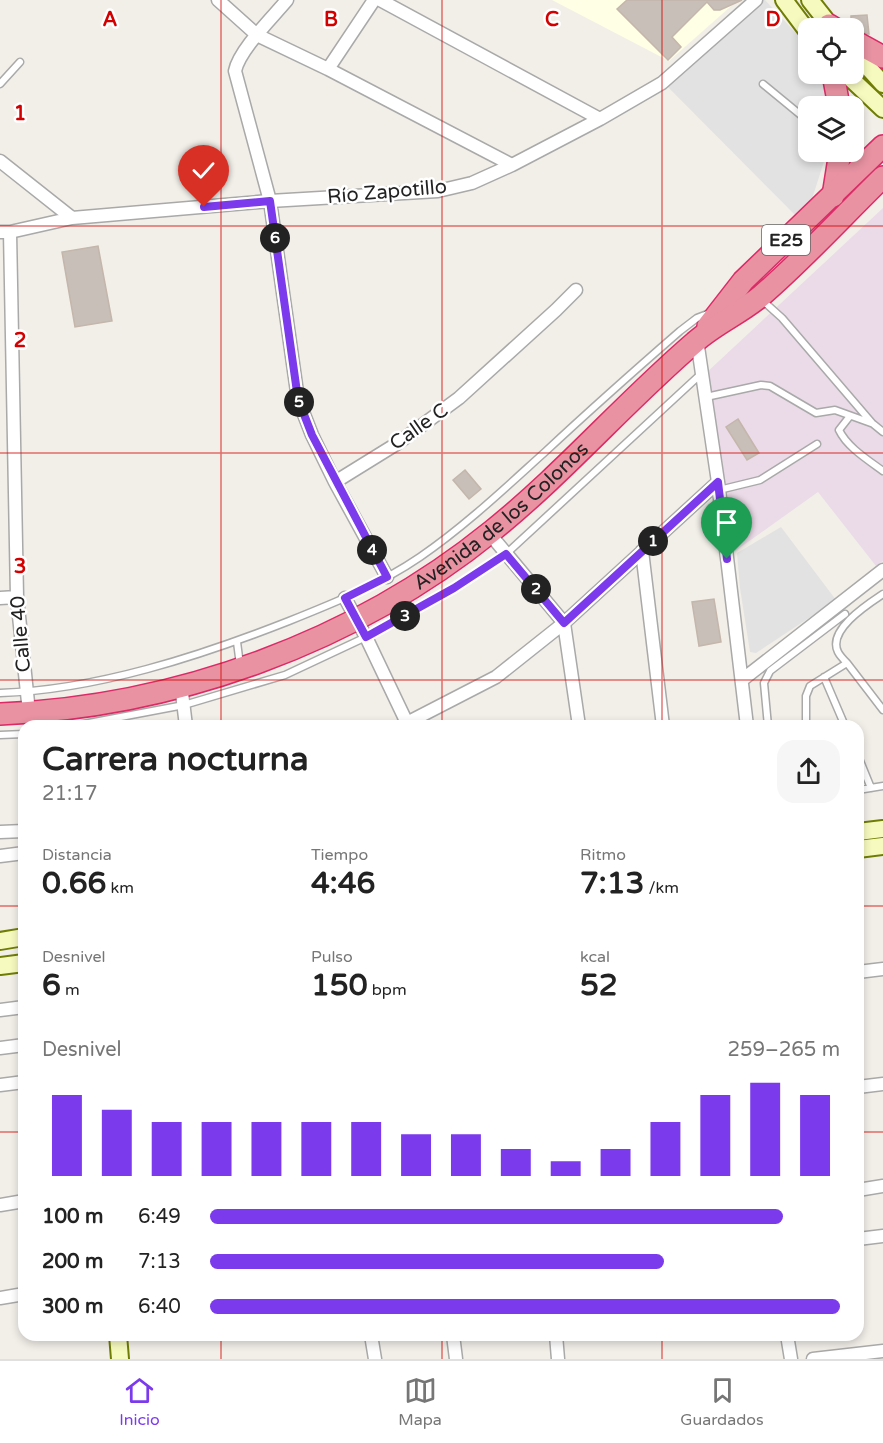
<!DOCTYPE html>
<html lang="es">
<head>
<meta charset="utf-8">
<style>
	body { margin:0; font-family:"Varela Round",sans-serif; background:#f6f6f6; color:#222; height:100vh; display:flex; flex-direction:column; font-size:22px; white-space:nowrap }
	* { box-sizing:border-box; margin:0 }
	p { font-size:20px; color:#767676 }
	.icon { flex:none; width:33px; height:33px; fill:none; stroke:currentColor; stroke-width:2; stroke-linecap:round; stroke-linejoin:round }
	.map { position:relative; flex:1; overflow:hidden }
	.sheet { position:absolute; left:18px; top:720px; width:846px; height:621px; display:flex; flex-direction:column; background:#fff; border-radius:18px; box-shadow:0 3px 9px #0003 }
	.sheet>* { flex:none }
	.tools { position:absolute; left:798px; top:18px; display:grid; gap:12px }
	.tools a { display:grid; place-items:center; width:66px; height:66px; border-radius:12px; background:#fff; box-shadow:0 3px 9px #0003; font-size:30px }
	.pin { position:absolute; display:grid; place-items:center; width:51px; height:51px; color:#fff; margin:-62px -26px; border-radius:50% 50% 50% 0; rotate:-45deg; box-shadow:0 0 6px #0007 }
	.pin .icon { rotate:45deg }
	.km { position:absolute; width:30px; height:30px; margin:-15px; border-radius:50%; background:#222; color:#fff; font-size:16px; line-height:30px; text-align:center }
	.round { display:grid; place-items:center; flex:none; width:63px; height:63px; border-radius:18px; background:#f6f6f6 }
	.headline { display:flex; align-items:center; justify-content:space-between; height:102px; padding:0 24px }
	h1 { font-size:33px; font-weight:700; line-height:45px }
	.figures { display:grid; grid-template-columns:repeat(3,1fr); gap:9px; height:102px; padding:6px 24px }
	.figures div { display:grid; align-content:center }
	.figures b { font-size:30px; font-weight:700 }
	.figures small { font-size:16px; font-weight:400 }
	.figures p { font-size:16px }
	.chart { height:168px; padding:12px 24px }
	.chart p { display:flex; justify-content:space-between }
	.chart svg { width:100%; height:108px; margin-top:6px; stroke:#7c3aed; stroke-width:6 }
	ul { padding:0 24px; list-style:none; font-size:20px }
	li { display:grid; grid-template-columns:96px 72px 1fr; align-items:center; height:45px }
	li i { height:15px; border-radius:8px; background:#7c3aed }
	.dock { display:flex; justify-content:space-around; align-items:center; height:84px; border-top:2px solid #e0e0e0; background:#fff; font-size:16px; color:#767676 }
	.dock a { display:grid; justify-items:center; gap:3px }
	.dock .selected { color:#7c3aed }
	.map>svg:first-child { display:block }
</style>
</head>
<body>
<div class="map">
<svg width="883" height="1359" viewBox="0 0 883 1359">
	<rect width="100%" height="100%" fill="#f2efe9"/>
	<path fill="#ebdbe8" d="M883,208V561L876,566L818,492L727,557L705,374Z"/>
	<path fill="#ffffe5" d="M552,0H738L669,61Z"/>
	<path fill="#e2e2e2" d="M744,0H765L808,46V74H828V106H808V152H827L804,224L659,78Z
		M781,527L836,600L756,653L750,652L740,588L737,553Z"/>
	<path fill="#c7bfb8" stroke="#c4b6ab" stroke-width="1.5" d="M627,0H742L720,10H714L707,2L672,37L681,47L668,60L617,9Z
		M867,15L869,34H867L851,25V16Z
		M98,246L112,321L75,327L62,252Z
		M738,419L759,453L747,460L726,427Z
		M465,470L481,489L469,499L453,480Z
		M714,599L721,642L699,646L692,602Z"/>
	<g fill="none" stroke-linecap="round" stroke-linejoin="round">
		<defs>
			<path id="lane" d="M0,84L20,62
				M763,84L808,121
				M762,300L782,318L872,423L883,432
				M706,397L761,385L770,386L816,413L835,410L871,423
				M850,416L839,430C847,447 868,460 883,471
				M719,490L760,480L817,444
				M237,642L240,665
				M847,663C844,660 840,656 838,652C827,630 868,604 883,594
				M824,677L845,726
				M0,693C96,690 200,656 289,621C334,603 379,585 420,557C465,526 504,489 545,452C589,411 634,371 680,331L697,318L710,313
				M73,726L184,705L285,675L366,637L454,588L506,554L702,373
				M768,726L764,683L770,671L845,614
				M806,726V696L810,686L847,663L883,710
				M0,735L24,734
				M858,756L871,788
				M858,790L883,786"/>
			<path id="street" d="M218,0L257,35L328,69L512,165
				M287,0C273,17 239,50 235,71L270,201L298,399L312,435L335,482
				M380,0L600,119
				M328,69L374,0
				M0,161L72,218
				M0,232H10L72,218L270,201L438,191L472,183L512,165L600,119L662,83L756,0
				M10,232L17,597L29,712
				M697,340L718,482L747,726
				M489,533L564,623L579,726
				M642,551L663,726
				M387,577L335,482L398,443L459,398L556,310L576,290
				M0,598L17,597
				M345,598L366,637L407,723
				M742,680L883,570
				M181,685L186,726
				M401,726L496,677L564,623L718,482
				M0,832L24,831
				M0,856L24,853
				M858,972L883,969
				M0,1010L24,1007
				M0,1048L24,1045
				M0,1085L24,1082
				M858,1087L883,1084
				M858,1190L883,1186
				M0,1205L24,1201
				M858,1239L883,1236
				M0,1298L24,1294
				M371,1335L375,1359
				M453,1335L456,1359
				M556,1335L558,1359
				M787,1335L791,1359
				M813,1359L883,1351"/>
			<path id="secondary" d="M784,0L808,32
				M810,0L832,28
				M854,52L883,84
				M846,74L883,109
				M858,832L883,829
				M858,849L883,846
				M0,941L24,937
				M0,966L24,963
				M118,1335L120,1359"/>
			<g id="highway">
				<path d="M829,25L834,28"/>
				<path d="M854,41L883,57"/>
				<path d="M833,74L839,106"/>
				<path d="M833,196L840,152"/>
				<path d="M708,326L743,281L883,146"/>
				<path id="s1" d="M0,714C176,707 355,642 492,531C564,473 625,402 695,342C715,324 741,313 761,296C804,259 843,216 883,177"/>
			</g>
		</defs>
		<use href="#lane" stroke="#a9a9a9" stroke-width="9"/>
		<use href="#street" stroke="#a9a9a9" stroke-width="15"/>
		<use href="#secondary" stroke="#707d05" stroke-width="20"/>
		<use href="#highway" stroke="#dc2a67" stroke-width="24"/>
		<use href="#lane" stroke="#fff" stroke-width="6"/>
		<use href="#street" stroke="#fff" stroke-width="12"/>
		<use href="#secondary" stroke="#f7fabf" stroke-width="16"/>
		<use href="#highway" stroke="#e892a2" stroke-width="21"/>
	</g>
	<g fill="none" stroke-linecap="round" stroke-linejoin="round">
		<defs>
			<path id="route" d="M204,207L270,201L298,399L312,435L387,577L345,598L366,637L454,588L506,554L564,623L718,482L727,559"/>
		</defs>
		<use href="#route" stroke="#fff" stroke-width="12"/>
		<use href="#route" stroke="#7c3aed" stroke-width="8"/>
	</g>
	<path fill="none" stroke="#d40000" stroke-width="1.5" stroke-opacity="0.55" d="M221,0V726M442,0V726M662,0V726M0,226H883M0,453H883M0,680H883M0,906H24M858,906H883M0,1132H24M858,1132H883M221,1335V1359M442,1335V1359M662,1335V1359"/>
	<g text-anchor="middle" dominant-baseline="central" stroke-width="5" stroke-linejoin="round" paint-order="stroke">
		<rect fill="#fff" stroke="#646464" stroke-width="1.5" x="762" y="225" width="48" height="30" rx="4.5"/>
		<g font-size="18" font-weight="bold" fill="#222">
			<text x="786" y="240">E25</text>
		</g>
		<g font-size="20" fill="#222" stroke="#fff">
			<text transform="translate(387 192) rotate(-5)">Río Zapotillo</text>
			<text transform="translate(419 427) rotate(-35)">Calle C</text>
			<text stroke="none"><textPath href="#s1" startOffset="550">Avenida de los Colonos</textPath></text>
			<text transform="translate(21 634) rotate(-95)">Calle 40</text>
		</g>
	</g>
	<g font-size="20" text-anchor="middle" font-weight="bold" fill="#d40000" stroke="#fff" stroke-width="5" stroke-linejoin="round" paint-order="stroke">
		<text x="110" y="26">A</text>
		<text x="331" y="26">B</text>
		<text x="552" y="26">C</text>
		<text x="773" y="26">D</text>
		<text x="20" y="120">1</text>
		<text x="20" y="347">2</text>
		<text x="20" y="573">3</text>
	</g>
</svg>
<div class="tools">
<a><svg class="icon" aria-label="locate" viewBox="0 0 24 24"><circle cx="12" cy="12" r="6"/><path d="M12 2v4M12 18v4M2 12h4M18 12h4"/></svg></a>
<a><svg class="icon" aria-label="layers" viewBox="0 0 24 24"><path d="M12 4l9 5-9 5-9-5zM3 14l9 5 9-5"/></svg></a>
</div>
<div class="pin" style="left:727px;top:559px;background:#1e9e55"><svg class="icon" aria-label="arrive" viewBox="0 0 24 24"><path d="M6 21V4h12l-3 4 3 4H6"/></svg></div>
<div class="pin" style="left:204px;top:207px;background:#d93025"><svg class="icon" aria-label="check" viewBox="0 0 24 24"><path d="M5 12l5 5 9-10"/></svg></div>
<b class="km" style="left:653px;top:541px">1</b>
<b class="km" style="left:536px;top:589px">2</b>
<b class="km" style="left:405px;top:616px">3</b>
<b class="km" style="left:372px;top:550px">4</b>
<b class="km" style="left:299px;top:402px">5</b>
<b class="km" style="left:275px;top:238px">6</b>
<section class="sheet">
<div class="headline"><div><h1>Carrera nocturna</h1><p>21:17</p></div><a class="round"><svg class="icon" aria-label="share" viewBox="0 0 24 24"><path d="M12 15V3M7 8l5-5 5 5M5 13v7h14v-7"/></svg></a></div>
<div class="figures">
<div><p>Distancia</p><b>0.66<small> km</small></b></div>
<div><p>Tiempo</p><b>4:46</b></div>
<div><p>Ritmo</p><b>7:13<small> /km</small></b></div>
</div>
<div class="figures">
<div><p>Desnivel</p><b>6<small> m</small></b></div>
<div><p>Pulso</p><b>150<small> bpm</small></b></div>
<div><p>kcal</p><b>52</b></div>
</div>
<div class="chart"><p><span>Desnivel</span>259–265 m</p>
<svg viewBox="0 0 160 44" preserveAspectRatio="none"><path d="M5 44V11M15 44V17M25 44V22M35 44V22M45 44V22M55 44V22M65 44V22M75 44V27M85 44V27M95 44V33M105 44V38M115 44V33M125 44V22M135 44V11M145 44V6M155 44V11"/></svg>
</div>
<ul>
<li><b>100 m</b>6:49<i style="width:91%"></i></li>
<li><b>200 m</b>7:13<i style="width:72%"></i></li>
<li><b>300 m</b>6:40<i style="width:100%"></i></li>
</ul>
</section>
</div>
<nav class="dock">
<a class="selected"><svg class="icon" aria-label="home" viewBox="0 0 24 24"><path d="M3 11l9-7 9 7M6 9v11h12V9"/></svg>Inicio</a>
<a><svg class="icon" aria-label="map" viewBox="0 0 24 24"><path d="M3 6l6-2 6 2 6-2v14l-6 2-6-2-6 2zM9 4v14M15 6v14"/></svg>Mapa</a>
<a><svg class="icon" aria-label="saved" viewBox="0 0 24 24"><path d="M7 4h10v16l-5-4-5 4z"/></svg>Guardados</a>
</nav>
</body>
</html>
